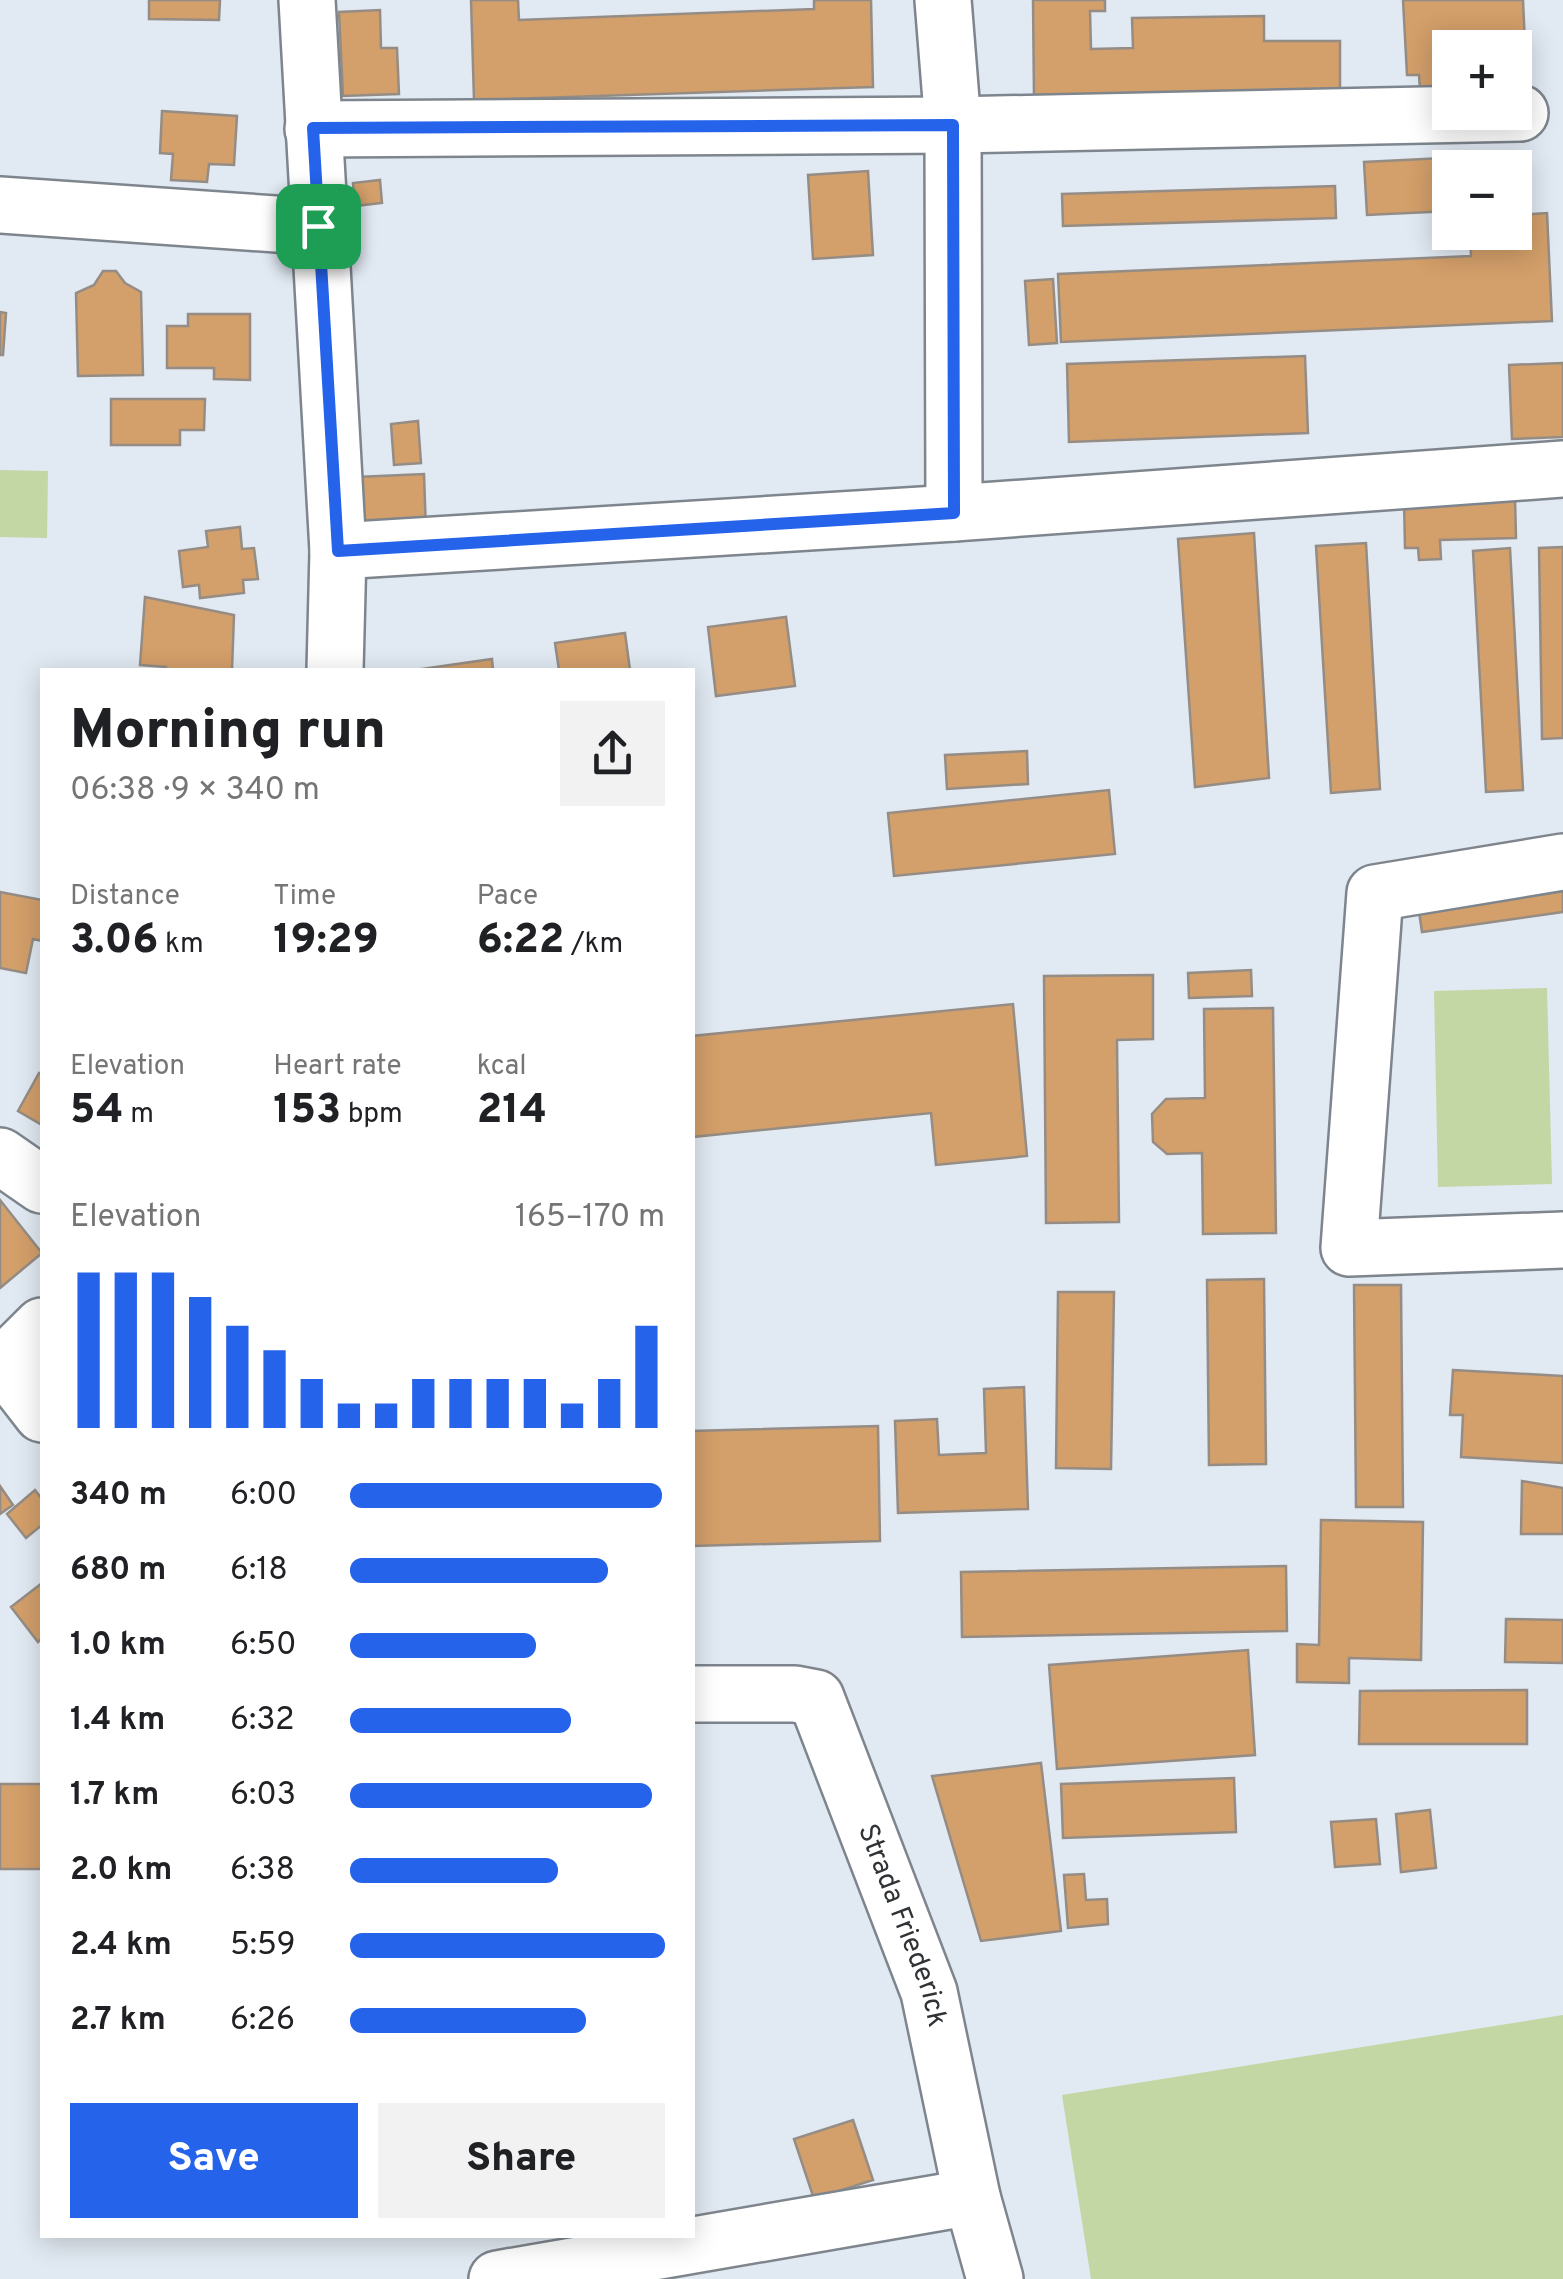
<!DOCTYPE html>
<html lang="en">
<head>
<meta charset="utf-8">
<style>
	body { margin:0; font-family:Overpass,sans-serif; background:#f2f2f2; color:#202124; height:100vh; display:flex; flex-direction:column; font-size:38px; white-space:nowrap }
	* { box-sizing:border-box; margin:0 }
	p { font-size:32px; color:#757577 }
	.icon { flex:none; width:55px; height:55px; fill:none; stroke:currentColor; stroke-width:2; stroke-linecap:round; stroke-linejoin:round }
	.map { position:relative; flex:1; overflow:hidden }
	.side { position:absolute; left:40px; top:668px; width:655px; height:1570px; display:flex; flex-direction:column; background:#fff; border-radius:0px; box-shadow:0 5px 25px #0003 }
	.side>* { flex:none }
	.fabs { position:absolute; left:1432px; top:30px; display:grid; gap:20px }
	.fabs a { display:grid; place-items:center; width:100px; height:100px; border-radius:0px; background:#fff; box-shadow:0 5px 25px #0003; font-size:50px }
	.pin { position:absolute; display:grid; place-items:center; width:85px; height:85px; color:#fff; margin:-42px; border-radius:20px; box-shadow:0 5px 15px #0006 }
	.round { display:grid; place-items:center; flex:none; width:105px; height:105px; border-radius:0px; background:#f2f2f2 }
	.summary { display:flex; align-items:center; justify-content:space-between; height:170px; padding:0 30px }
	h1 { font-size:55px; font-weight:800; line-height:75px }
	.stats { display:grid; grid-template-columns:repeat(3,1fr); gap:15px; height:170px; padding:10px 30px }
	.stats div { display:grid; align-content:center }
	.stats b { font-size:42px; font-weight:800 }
	.stats small { font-size:28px; font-weight:400 }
	.stats p { font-size:28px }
	.chart { height:280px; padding:20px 30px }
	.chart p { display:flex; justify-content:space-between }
	.chart svg { width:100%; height:180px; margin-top:10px; stroke:#2563eb; stroke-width:6 }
	.cta { display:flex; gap:20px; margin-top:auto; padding:20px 30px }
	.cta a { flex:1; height:115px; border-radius:0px; background:#2563eb; color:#fff; font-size:40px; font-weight:800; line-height:115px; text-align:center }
	.cta a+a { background:#f2f2f2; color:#202124 }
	ul { padding:0 30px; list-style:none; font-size:32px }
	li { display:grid; grid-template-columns:160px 120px 1fr; align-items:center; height:75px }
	li i { height:25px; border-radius:12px; background:#2563eb }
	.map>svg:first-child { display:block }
</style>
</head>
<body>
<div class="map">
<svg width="1563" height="2279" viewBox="0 0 1563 2279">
	<rect width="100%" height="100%" fill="#e1e9f2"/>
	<path fill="#c2d7a4" d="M0,470L48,471L47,538L0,537Z
		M1547,988L1552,1184L1438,1187L1434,991Z
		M1563,2015V2279H1091L1062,2095Z"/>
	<path fill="#d39f6a" stroke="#958d85" stroke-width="2.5" d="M149,0H220L219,20L149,19Z
		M471,0H518L519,20L814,9V0H871L873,87L474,100Z
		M1033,0H1105V11H1090L1091,49L1133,48L1132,18L1264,16V41H1340V94L1034,98Z
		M1403,0H1523L1526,68H1515V48H1450V88L1420,89L1419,75H1407Z
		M380,10L381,48H397L399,94L343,96L339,12Z
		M162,111L237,116L234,165L209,164L207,182L171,180L173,154L160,153Z
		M1524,154L1526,207H1515V168H1450V211L1367,215L1364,162Z
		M868,171L873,255L813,259L808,175Z
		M380,180L382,203L355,206L353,183Z
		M1335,186L1336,218L1063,226L1062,194Z
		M1547,213L1552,321L1061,342L1058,274L1471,256L1470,232H1515V215Z
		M103,271H116L125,283L141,292L143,375L78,376L76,293L94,285Z
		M1053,279L1057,343L1029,345L1025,281Z
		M0,312L6,313L3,355H0Z
		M188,314H250V380L214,379V368H167V326H188Z
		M1305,356L1308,433L1069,442L1067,364Z
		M1563,363V437L1512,439L1509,365Z
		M111,399H205L204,430H180V445H111Z
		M418,421L421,463L394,465L391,424Z
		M424,474L426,531L359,534L357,477Z
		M1515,498L1516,538L1440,540L1441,559L1419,560L1418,548H1405L1404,501Z
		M240,527L242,549L254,548L258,579L243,580L244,593L200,598L199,585L183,587L179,551L208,547L206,531Z
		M1254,533L1269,778L1195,787L1178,539Z
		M1366,543L1380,789L1331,793L1316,546Z
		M1563,547V738L1542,739L1539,548Z
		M1510,548L1523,790L1486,792L1473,551Z
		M145,597L234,615L232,670H166V667L140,665Z
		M786,617L795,686L716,696L708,627Z
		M625,633L630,670H559L555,643Z
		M492,659L493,670H415Z
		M1027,751L1028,784L947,789L945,755Z
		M1109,790L1115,854L894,876L888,813Z
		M1563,877V912L1422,932L1417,898Z
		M0,892L42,900V941L33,939L26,973L0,968Z
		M1251,970L1252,996L1189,998L1188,973Z
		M1153,975V1039L1117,1040L1119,1222L1046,1223L1044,976Z
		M1013,1004L1027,1156L936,1165L931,1113L692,1137V1036Z
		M1273,1008L1276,1233L1203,1234L1202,1153L1167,1154L1153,1142L1152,1114L1166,1099L1205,1098L1204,1009Z
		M39,1073L42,1075V1125L18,1111Z
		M0,1200L42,1253L0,1288Z
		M1264,1279L1266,1464L1209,1465L1207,1280Z
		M1354,1285H1401L1403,1507H1356Z
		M1058,1292H1114L1111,1469L1056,1468Z
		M1453,1370L1563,1376V1463L1461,1457L1463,1415H1450Z
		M1024,1387L1028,1509L898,1513L895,1421L937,1419L939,1455L986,1453L984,1389Z
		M878,1426L880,1541L692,1546V1431Z
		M1522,1481L1563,1488V1534H1521Z
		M0,1486L13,1505L0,1514Z
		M35,1490L42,1499V1525L26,1538L7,1514Z
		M1321,1520L1423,1522L1421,1660L1349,1658V1683L1297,1682V1644L1319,1645Z
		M1286,1566L1287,1631L962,1637L961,1572Z
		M42,1583V1638L38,1642L11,1607Z
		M1506,1619L1563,1620V1663L1505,1662Z
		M1248,1650L1255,1755L1057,1769L1049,1665Z
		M1527,1690V1744H1359L1360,1691Z
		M1041,1763L1061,1931L981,1941L932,1776Z
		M1234,1778L1236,1832L1063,1838L1061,1784Z
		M0,1784H42V1869H0Z
		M1430,1810L1436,1868L1401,1872L1396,1814Z
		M1376,1819L1380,1864L1335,1867L1331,1822Z
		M1084,1874L1086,1900L1107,1899L1108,1924L1068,1928L1064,1875Z
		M853,2120L873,2180L814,2199L794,2139Z"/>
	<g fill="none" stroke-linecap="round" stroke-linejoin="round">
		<defs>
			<g id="minor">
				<path d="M307,0L338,551L335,670"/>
				<path d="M943,0L953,125L954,513"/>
				<path d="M313,129L953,125L1520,113"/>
				<path d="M0,205L319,227"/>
				<path d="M338,551L954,513L1563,469"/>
				<path d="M1563,862L1375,893L1349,1248L1563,1240"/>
				<path d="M0,1156L42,1185"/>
				<path d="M4,1365L42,1414"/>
				<path d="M0,1368L42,1326"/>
				<path id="s1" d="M692,1694H795L816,1698L929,1992L972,2197L995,2279"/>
				<path d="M497,2279L972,2197"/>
			</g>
		</defs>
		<use href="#minor" stroke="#7e858d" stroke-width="60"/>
		<use href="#minor" stroke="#fff" stroke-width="55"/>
	</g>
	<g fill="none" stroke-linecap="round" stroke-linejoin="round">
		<defs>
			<path id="route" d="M953,125L954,513L338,551L313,128Z"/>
		</defs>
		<use href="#route" stroke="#fff" stroke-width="20"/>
		<use href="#route" stroke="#2563eb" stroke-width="12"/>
	</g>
	<g text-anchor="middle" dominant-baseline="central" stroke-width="8" stroke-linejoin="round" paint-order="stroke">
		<g font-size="28" fill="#303336" stroke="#eff6fe">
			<text stroke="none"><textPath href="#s1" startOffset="368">Strada Friederick</textPath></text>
		</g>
	</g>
</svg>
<div class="fabs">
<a>+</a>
<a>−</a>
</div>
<div class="pin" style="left:318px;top:226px;background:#1e9e55"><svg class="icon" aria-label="arrive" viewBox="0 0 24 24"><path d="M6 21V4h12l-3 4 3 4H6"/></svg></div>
<section class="side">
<div class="summary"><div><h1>Morning run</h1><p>06:38 · 9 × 340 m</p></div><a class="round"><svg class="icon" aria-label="share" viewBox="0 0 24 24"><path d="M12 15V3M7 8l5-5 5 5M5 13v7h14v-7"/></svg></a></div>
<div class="stats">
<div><p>Distance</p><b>3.06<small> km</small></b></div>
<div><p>Time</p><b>19:29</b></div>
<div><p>Pace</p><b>6:22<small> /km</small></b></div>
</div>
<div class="stats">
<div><p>Elevation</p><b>54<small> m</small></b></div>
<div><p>Heart rate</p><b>153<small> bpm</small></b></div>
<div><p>kcal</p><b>214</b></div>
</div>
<div class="chart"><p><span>Elevation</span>165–170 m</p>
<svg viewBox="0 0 160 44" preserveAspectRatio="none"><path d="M5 44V6M15 44V6M25 44V6M35 44V12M45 44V19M55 44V25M65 44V32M75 44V38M85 44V38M95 44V32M105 44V32M115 44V32M125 44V32M135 44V38M145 44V32M155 44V19"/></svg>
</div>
<ul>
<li><b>340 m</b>6:00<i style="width:99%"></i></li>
<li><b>680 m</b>6:18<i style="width:82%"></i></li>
<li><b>1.0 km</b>6:50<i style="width:59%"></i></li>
<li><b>1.4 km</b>6:32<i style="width:70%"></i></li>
<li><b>1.7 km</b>6:03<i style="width:96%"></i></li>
<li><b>2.0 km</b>6:38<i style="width:66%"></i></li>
<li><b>2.4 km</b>5:59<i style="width:100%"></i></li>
<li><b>2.7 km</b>6:26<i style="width:75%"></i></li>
</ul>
<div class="cta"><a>Save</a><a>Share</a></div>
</section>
</div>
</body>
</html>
